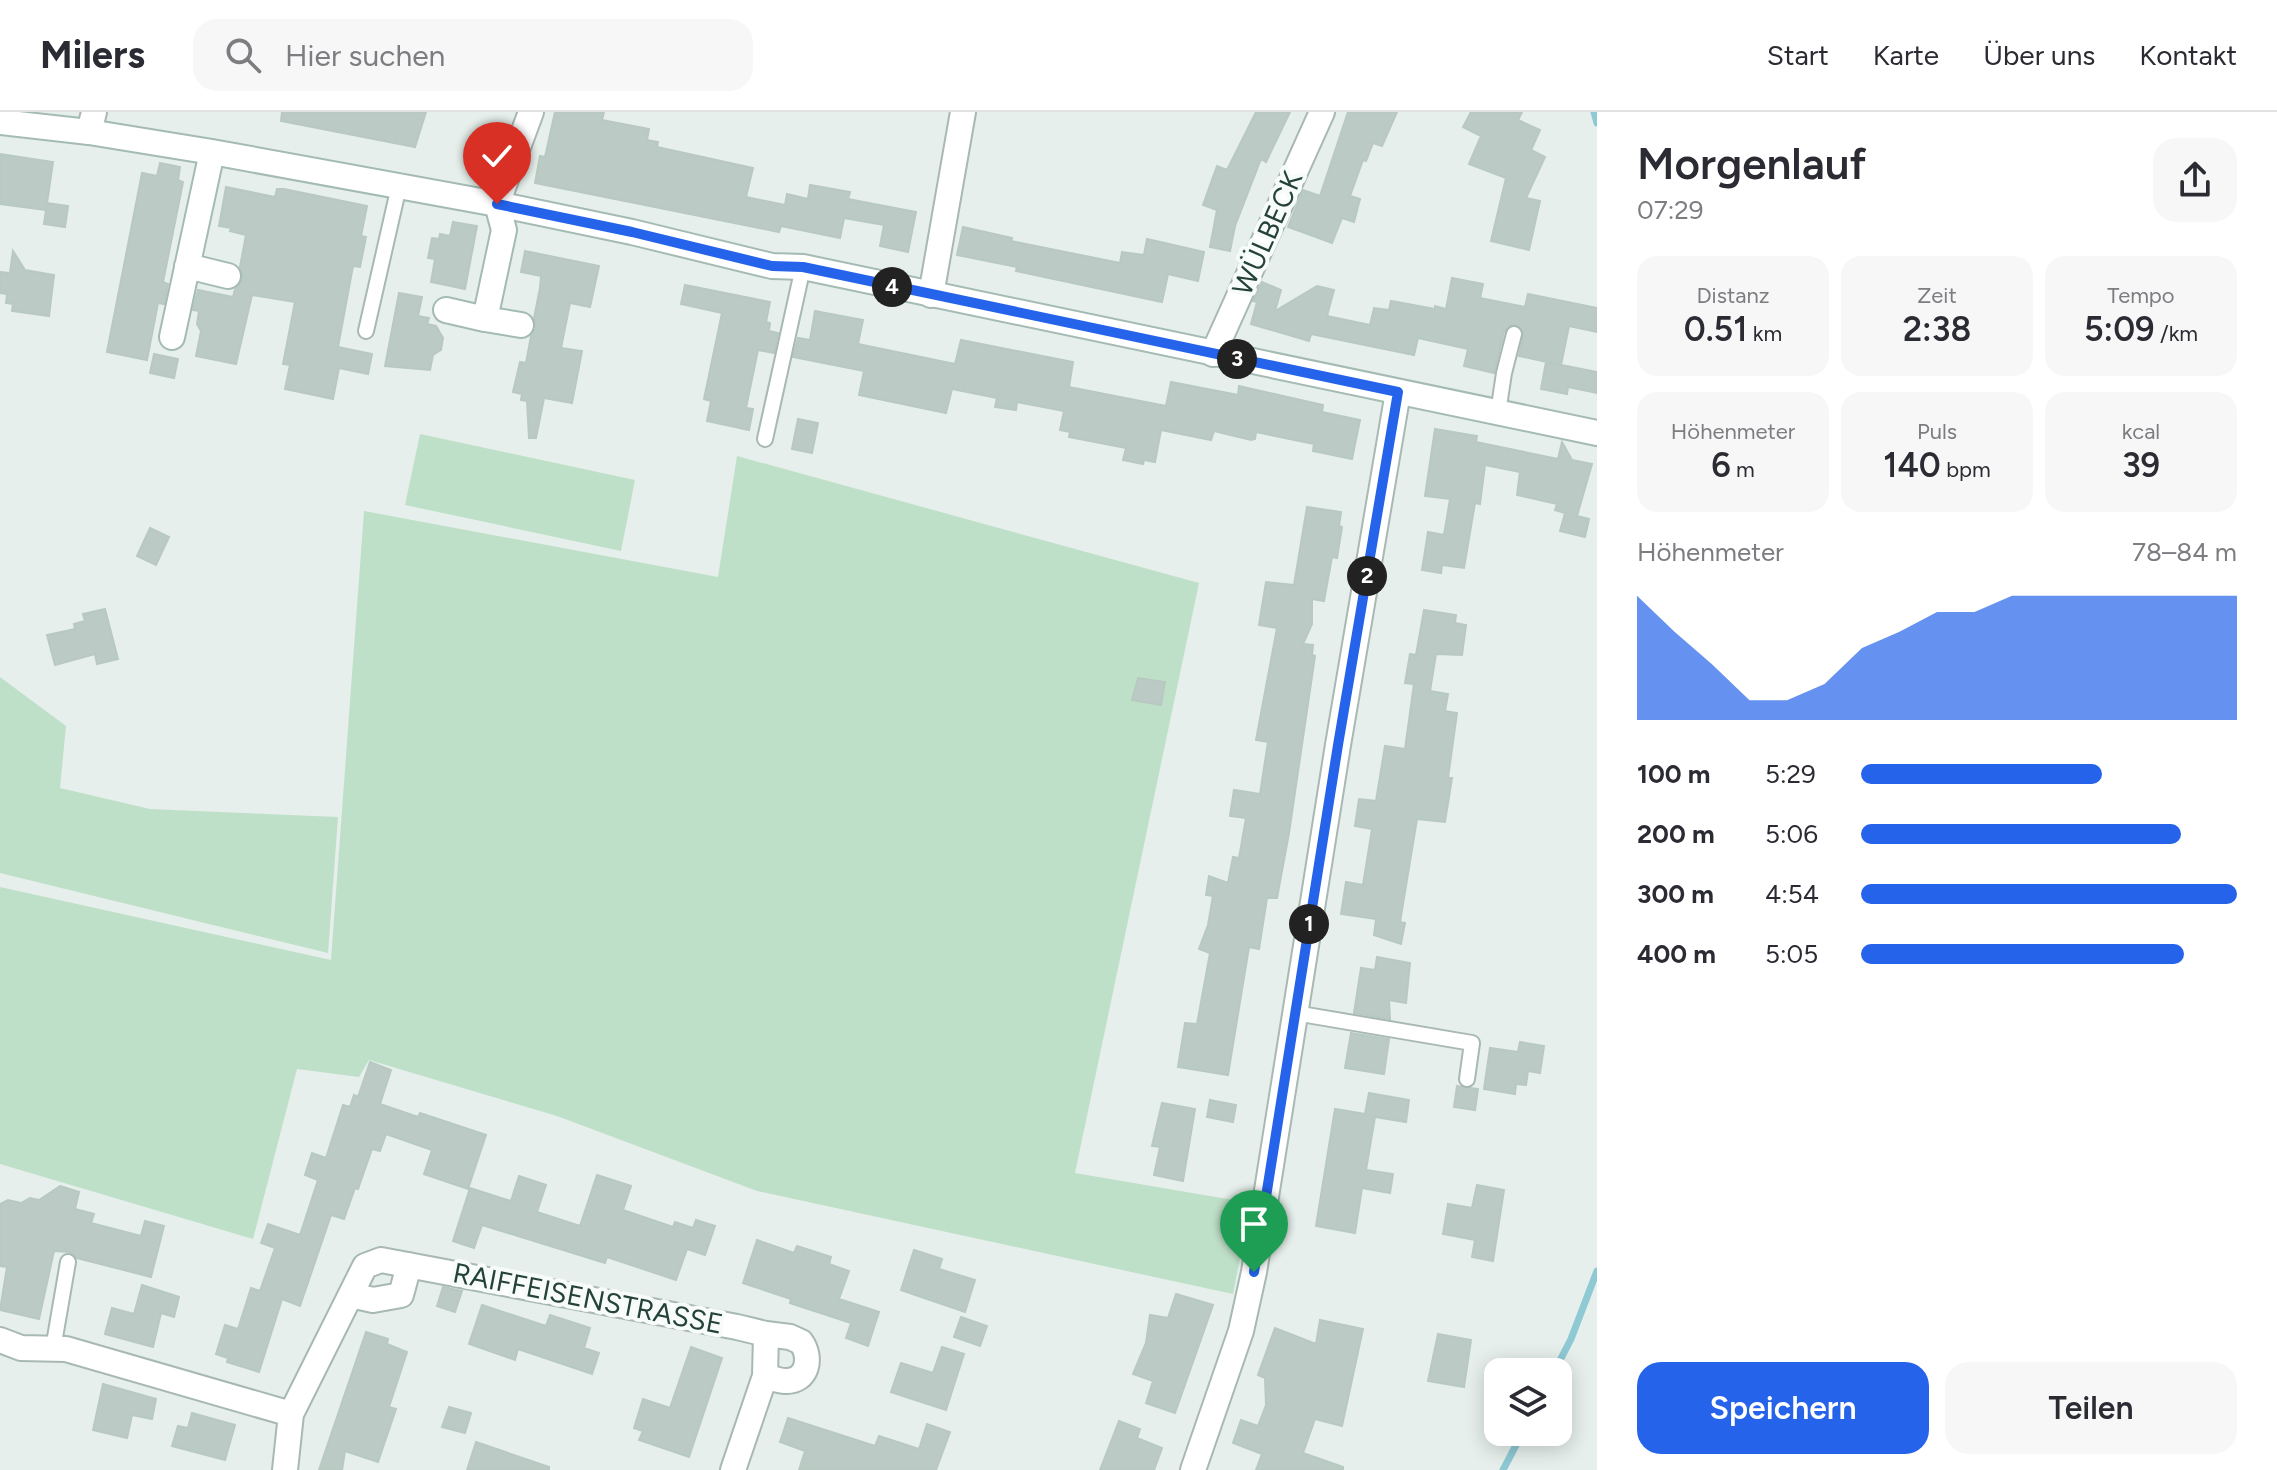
<!DOCTYPE html>
<html lang="de">
<head>
<meta charset="utf-8">
<style>
	body { margin:0; font-family:Figtree,sans-serif; background:#f7f7f7; color:#2b2b33; height:100vh; display:flex; flex-direction:column; font-size:30px; white-space:nowrap }
	* { box-sizing:border-box; margin:0 }
	p { font-size:26px; color:#7c7c81 }
	.icon { flex:none; width:44px; height:44px; fill:none; stroke:currentColor; stroke-width:2; stroke-linecap:round; stroke-linejoin:round }
	.map { position:relative; flex:1; overflow:hidden }
	.side { display:flex; flex-direction:column; background:#fff; width:680px }
	.side>* { flex:none }
	.tools { position:absolute; left:1484px; top:1246px; display:grid; gap:16px }
	.tools a { display:grid; place-items:center; width:88px; height:88px; border-radius:16px; background:#fff; box-shadow:0 4px 20px #0003; font-size:40px }
	.pin { position:absolute; display:grid; place-items:center; width:68px; height:68px; color:#fff; margin:-82px -34px; border-radius:50% 50% 50% 0; rotate:-45deg; box-shadow:0 0 8px #0007 }
	.pin .icon { rotate:45deg }
	.km { position:absolute; width:40px; height:40px; margin:-20px; border-radius:50%; background:#222; color:#fff; font-size:22px; line-height:40px; text-align:center }
	.round { display:grid; place-items:center; flex:none; width:84px; height:84px; border-radius:24px; background:#f7f7f7 }
	.headline { display:flex; align-items:center; justify-content:space-between; height:136px; padding:0 40px }
	h1 { font-size:44px; font-weight:600; line-height:60px }
	.metrics { display:grid; grid-template-columns:repeat(3,1fr); gap:12px; height:136px; padding:8px 40px }
	.metrics div { display:grid; align-content:center; border-radius:20px; background:#f7f7f7; text-align:center }
	.metrics b { font-size:34px; font-weight:600 }
	.metrics small { font-size:22px; font-weight:400 }
	.metrics p { font-size:22px }
	.chart { height:224px; padding:16px 40px }
	.chart p { display:flex; justify-content:space-between }
	.chart svg { width:100%; height:144px; margin-top:8px; fill:#2563eb; opacity:.7 }
	.cta { display:flex; gap:16px; margin-top:auto; padding:16px 40px }
	.cta a { flex:1; height:92px; border-radius:24px; background:#2563eb; color:#fff; font-size:32px; font-weight:600; line-height:92px; text-align:center }
	.cta a+a { background:#f7f7f7; color:#2b2b33 }
	ul { padding:0 40px; list-style:none; font-size:26px }
	li { display:grid; grid-template-columns:128px 96px 1fr; align-items:center; height:60px }
	li i { height:20px; border-radius:10px; background:#2563eb }
	header { display:flex; align-items:center; gap:48px; box-sizing:border-box; height:112px; padding:0 40px; background:#fff; border-bottom:2px solid #e1e1e2 }
	header strong { font-size:38px }
	nav { display:flex; gap:44px; margin-inline-start:auto; font-size:28px }
	.search { width:560px; height:72px; background:#f7f7f7; display:flex; align-items:center; gap:20px; box-sizing:border-box; padding:0 28px; border-radius:24px; color:#7c7c81; font-size:30px }
	main { display:flex; flex:1; min-height:0 }
	.map>svg:first-child { display:block }
</style>
</head>
<body>
<header>
<strong>Milers</strong>
<div class="search"><svg class="icon" aria-label="search" viewBox="0 0 24 24"><circle cx="10" cy="10" r="6"/><path d="M15 15l6 6"/></svg>Hier suchen</div>
<nav><a>Start</a><a>Karte</a><a>Über uns</a><a>Kontakt</a></nav>
</header>
<main>
<div class="map">
<svg width="1597" height="1358" viewBox="0 0 1597 1358">
	<rect width="100%" height="100%" fill="#e6efeb"/>
	<path fill="#bfe0c8" d="M420,322L635,368L621,439L405,393Z
		M737,344L1199,471L1075,1061L1251,1091L1233,1182L757,1079L557,1004L369,948L359,965L297,957L253,1127L0,1052V775L331,848L364,399L718,465Z
		M0,565L66,614L60,676L150,697L338,705L328,841L0,761Z"/>
	<g fill="none" stroke-linecap="round" stroke-linejoin="round">
		<path stroke="#8ec9d4" stroke-width="7" d="M1594,0L1597,11
			M1554,1260L1571,1227L1597,1159
			M1503,1358L1523,1320"/>
	</g>
	<path fill="#bbcac4" stroke="#b8c9c2" stroke-width="2" d="M282,0H426L415,35L281,9Z
		M555,0H604L602,8L649,17L647,28L658,30L657,35L753,56L746,85L785,93L787,82L808,87L810,73L850,80L848,87L916,100L908,140L880,134L884,113L844,106L840,126L781,114L779,120L535,71L540,44L545,45Z
		M1256,0H1290L1266,50L1261,47L1235,114L1230,139L1210,135L1217,98L1203,93L1217,54L1227,58Z
		M1348,0H1397L1382,34L1373,31L1366,49L1363,48L1350,84L1360,87L1354,110L1342,106L1332,131L1288,115L1303,78L1320,84Z
		M1471,0H1522L1518,8L1540,18L1531,38L1545,45L1526,86L1540,89L1529,138L1491,129L1506,66L1469,52L1481,24L1463,15Z
		M0,42L53,50L47,91L68,94L65,115L44,112L46,98L0,92Z
		M160,51L180,55L178,68L183,70L163,170L168,172L164,192L158,191L147,248L107,240L142,61L157,64Z
		M226,75L275,85L277,77H284L367,94L361,124L366,125L360,155L353,154L338,235L372,242L368,262L339,256L333,287L285,277L290,253L283,252L295,190L252,183L236,252L196,244L201,219L197,212L199,199L193,198L198,178L233,185L235,177L243,167L240,155L246,123L230,119L231,116L219,114Z
		M453,110L477,114L465,177L431,170L435,147L428,146L432,126L439,127L440,122L450,124Z
		M963,115L1012,126L1011,129L1120,151L1122,140L1144,143L1147,127L1204,140L1198,169L1168,162L1162,190L1016,159L1017,155L957,143Z
		M13,139L25,158L54,163L49,204L12,199L13,192L6,191L7,182L0,181V160L10,161Z
		M525,139L599,154L590,195L570,191L561,236L582,239L572,291L544,286L536,326H529L527,289L521,288L522,282L513,280L520,250L526,251L531,224L536,216L534,206L540,176L541,164L521,160Z
		M1452,166L1483,172L1480,186L1525,195L1528,182L1597,196V220L1569,214L1561,253L1519,244L1524,220L1517,213H1511L1504,220L1494,261L1464,254L1468,237L1418,226L1414,243L1311,222L1309,229L1251,212L1257,190L1253,189L1262,170L1281,178L1275,199L1317,174L1334,178L1327,204L1370,213L1374,196L1389,198L1391,189L1435,197V194L1446,197Z
		M685,173L770,190L766,210L770,211L769,219L778,221L774,241L758,238L746,296L753,297L749,318L707,309L711,289L704,287L722,201L681,192Z
		M399,181L422,185L418,204L429,206L427,212L436,214L443,226L441,238L433,243L430,258L385,254Z
		M815,199L863,208L858,232L955,252L961,228L1073,250L1069,275L1166,294L1171,270L1238,283L1239,274L1323,293L1322,300L1360,308L1352,347L1313,339L1314,332L1256,320L1255,327L1251,328L1214,319L1211,328L1161,318L1155,350L1144,348L1143,352L1123,348L1126,336L1069,325L1070,320L1060,318L1064,299L1017,290L1016,298L995,295L997,286L952,277L946,301L859,283L864,259L793,245L798,226L810,228Z
		M154,242L178,247L174,266L150,261Z
		M1546,250L1597,260V281L1568,275L1567,282L1541,277Z
		M798,307L818,311L812,341L792,337Z
		M1435,317L1477,324L1476,330L1558,347L1562,330L1572,348L1592,352L1577,404L1589,407L1585,425L1560,419L1565,401L1555,398L1557,392L1517,383L1520,360L1485,353L1480,392L1475,391L1464,456L1442,453L1441,461L1422,458L1428,420L1444,423L1450,387L1425,384Z
		M1307,395L1341,400L1339,414L1342,415L1337,446L1332,445L1324,489L1312,487V512L1303,532L1313,533L1312,543L1315,544L1289,721L1277,786H1267L1259,837L1249,835L1228,963L1178,955L1185,911L1197,912L1210,841L1199,837L1208,813L1213,784L1206,783L1209,764L1228,771L1233,745L1239,746L1246,706L1230,704L1234,678L1260,682L1268,630L1256,628L1277,516L1259,513L1266,470L1294,473Z
		M150,416L169,425L156,453L137,444Z
		M105,497L118,547L97,552L95,542L55,553L47,523L75,517L74,512L85,509L83,502Z
		M1424,498L1456,503L1455,511L1466,513L1462,543L1436,542L1430,579L1448,582L1445,599L1457,601L1448,666H1452L1445,710L1417,707L1400,810L1405,811L1401,832L1374,823L1376,807L1341,802L1346,770L1363,773L1372,717L1355,714L1359,687L1376,689L1385,634L1405,637L1414,572L1405,571L1410,542L1416,543Z
		M1138,566L1165,570L1161,593L1132,588Z
		M1377,845L1410,851L1406,891L1389,888L1390,907L1354,901L1361,856L1375,858Z
		M1351,921L1389,927L1384,962L1345,956Z
		M1520,930L1544,934L1540,961L1528,959L1526,973L1516,972L1515,982L1484,977L1490,936L1518,940Z
		M370,950L391,958L380,992L418,1005L420,1001L486,1023L468,1077L424,1062L432,1038L386,1022L380,1039L372,1037L358,1077L355,1076L344,1107L331,1103L300,1194L282,1187L259,1260L227,1250L228,1246L216,1242L225,1213L238,1217L251,1176L260,1179L275,1136L261,1131L268,1112L300,1123L318,1068L305,1063L312,1041L326,1046L343,993L350,995L354,983L358,985Z
		M1457,974L1478,977L1475,998L1454,995Z
		M1369,981L1409,988L1406,1010L1375,1005L1366,1058L1393,1062L1390,1081L1362,1076L1355,1121L1316,1114L1335,997L1365,1002Z
		M1210,988L1236,993L1233,1010L1207,1005Z
		M1162,991L1195,997L1183,1069L1154,1063L1160,1035L1152,1034Z
		M597,1063L631,1074L623,1098L673,1115L675,1110L693,1116L696,1108L715,1114L705,1143L687,1137L676,1168L607,1145L605,1151L482,1113L474,1136L453,1129L470,1076L511,1089L519,1064L546,1073L537,1100L580,1114Z
		M1477,1073L1504,1078L1493,1149L1472,1145L1475,1128L1443,1122L1448,1092L1472,1096Z
		M60,1074L79,1080L75,1097L94,1102L91,1111L141,1124L145,1109L164,1114L151,1165L77,1146L70,1140L54,1139L39,1207L0,1198L7,1155L0,1154V1092L8,1088L21,1091L30,1086L39,1088Z
		M757,1128L794,1141L797,1134L831,1145L829,1152L849,1159L839,1187L879,1200L868,1234L846,1226L851,1211L790,1191L791,1187L743,1171Z
		M914,1138L942,1147L939,1157L975,1168L965,1200L901,1178Z
		M142,1173L179,1185L174,1205L161,1201L153,1235L105,1222L112,1196L134,1202Z
		M443,1175L462,1179L455,1200L437,1194Z
		M1176,1182L1213,1193L1175,1301L1146,1291L1153,1269L1133,1262L1146,1231L1150,1203L1168,1206Z
		M482,1193L546,1214L550,1203L590,1216L584,1236L599,1241L592,1262L518,1237L515,1248L469,1232Z
		M961,1205L987,1214L980,1234L954,1225Z
		M1320,1208L1363,1217L1342,1314L1315,1307L1303,1341L1343,1355V1358H1256L1262,1342L1233,1331L1241,1308L1258,1314L1266,1293L1265,1266L1258,1263L1275,1216L1316,1232Z
		M366,1220L388,1227L387,1232L407,1240L389,1295L396,1297L378,1350L345,1339L342,1358H319Z
		M1438,1222L1471,1228L1464,1275L1428,1269Z
		M691,1235L722,1246L689,1345L639,1328L643,1319L634,1316L643,1287L670,1296Z
		M942,1235L964,1242L946,1298L891,1280L901,1251L933,1261Z
		M103,1272L156,1287L152,1307L132,1303L127,1326L93,1318Z
		M449,1295L471,1301L465,1321L442,1315Z
		M192,1301L235,1313L225,1348L172,1334L178,1314L188,1316Z
		M788,1306L875,1334L879,1324L919,1337L927,1312L950,1320L936,1358H799L805,1339L780,1330Z
		M1119,1309L1140,1317L1137,1326L1162,1336L1154,1358H1100Z
		M476,1330L549,1355V1358H467Z"/>
	<g fill="none" stroke-linecap="round" stroke-linejoin="round">
		<defs>
			<path id="lane" d="M366,219L399,74
				M1498,301L1504,261L1514,222
				M765,327L803,155
				M1295,901L1472,931L1467,967
				M53,1237L68,1150"/>
			<path id="street" d="M89,20L94,0
				M497,92L531,0
				M931,183L963,0
				M1213,242L1322,0
				M351,1183L373,1188L401,1183L409,1153
				M766,1222L790,1225L801,1230C812,1245 808,1270 785,1269C779,1269 772,1266 765,1264Z
				M0,1228L21,1236L66,1237L291,1302
				M285,1358L291,1302L365,1154L381,1148L737,1215L766,1222
				M733,1358L765,1264
				M1193,1358L1241,1219L1254,1160L1338,633L1398,280"/>
			<path id="secondary" d="M0,10L89,20L212,40L497,92L632,120L772,154L803,155L1597,321
				M497,92L504,118L485,207L521,213
				M187,154L228,164
				M446,198L485,207
				M172,225L212,40"/>
		</defs>
		<use href="#lane" stroke="#a8b8b2" stroke-width="18"/>
		<use href="#street" stroke="#a8b8b2" stroke-width="28"/>
		<use href="#secondary" stroke="#a4bbb3" stroke-width="28"/>
		<use href="#lane" stroke="#fff" stroke-width="14"/>
		<use href="#street" stroke="#fff" stroke-width="24"/>
		<use href="#secondary" stroke="#fff" stroke-width="24"/>
	</g>
	<g fill="none" stroke-linecap="round" stroke-linejoin="round">
		<defs>
			<path id="route" d="M497,92L632,120L772,154L803,155L1398,280L1338,633L1254,1160"/>
		</defs>
		<use href="#route" stroke="#fff" stroke-width="16"/>
		<use href="#route" stroke="#2563eb" stroke-width="10"/>
	</g>
	<g text-anchor="middle" dominant-baseline="central" stroke-width="8" stroke-linejoin="round" paint-order="stroke">
		<g font-size="28" fill="#24423a" stroke="#f7fbf9">
			<text transform="translate(1267 121) rotate(-66)">WÜLBECK</text>
			<text transform="translate(588 1186) rotate(11)">RAIFFEISENSTRASSE</text>
		</g>
	</g>
</svg>
<div class="tools">
<a><svg class="icon" aria-label="layers" viewBox="0 0 24 24"><path d="M12 4l9 5-9 5-9-5zM3 14l9 5 9-5"/></svg></a>
</div>
<div class="pin" style="left:1254px;top:1160px;background:#1e9e55"><svg class="icon" aria-label="arrive" viewBox="0 0 24 24"><path d="M6 21V4h12l-3 4 3 4H6"/></svg></div>
<div class="pin" style="left:497px;top:92px;background:#d93025"><svg class="icon" aria-label="check" viewBox="0 0 24 24"><path d="M5 12l5 5 9-10"/></svg></div>
<b class="km" style="left:1309px;top:812px">1</b>
<b class="km" style="left:1367px;top:464px">2</b>
<b class="km" style="left:1237px;top:247px">3</b>
<b class="km" style="left:892px;top:175px">4</b>
</div>
<section class="side">
<div class="headline"><div><h1>Morgenlauf</h1><p>07:29</p></div><a class="round"><svg class="icon" aria-label="share" viewBox="0 0 24 24"><path d="M12 15V3M7 8l5-5 5 5M5 13v7h14v-7"/></svg></a></div>
<div class="metrics">
<div><p>Distanz</p><b>0.51<small> km</small></b></div>
<div><p>Zeit</p><b>2:38</b></div>
<div><p>Tempo</p><b>5:09<small> /km</small></b></div>
</div>
<div class="metrics">
<div><p>Höhenmeter</p><b>6<small> m</small></b></div>
<div><p>Puls</p><b>140<small> bpm</small></b></div>
<div><p>kcal</p><b>39</b></div>
</div>
<div class="chart"><p><span>Höhenmeter</span>78–84 m</p>
<svg viewBox="0 0 160 44" preserveAspectRatio="none"><path d="M0 44V6L10 17L20 27L30 38L40 38L50 33L60 22L70 17L80 11L90 11L100 6L110 6L120 6L130 6L140 6L150 6L160 6V44z"/></svg>
</div>
<ul>
<li><b>100 m</b>5:29<i style="width:64%"></i></li>
<li><b>200 m</b>5:06<i style="width:85%"></i></li>
<li><b>300 m</b>4:54<i style="width:100%"></i></li>
<li><b>400 m</b>5:05<i style="width:86%"></i></li>
</ul>
<div class="cta"><a>Speichern</a><a>Teilen</a></div>
</section>
</main>
</body>
</html>
